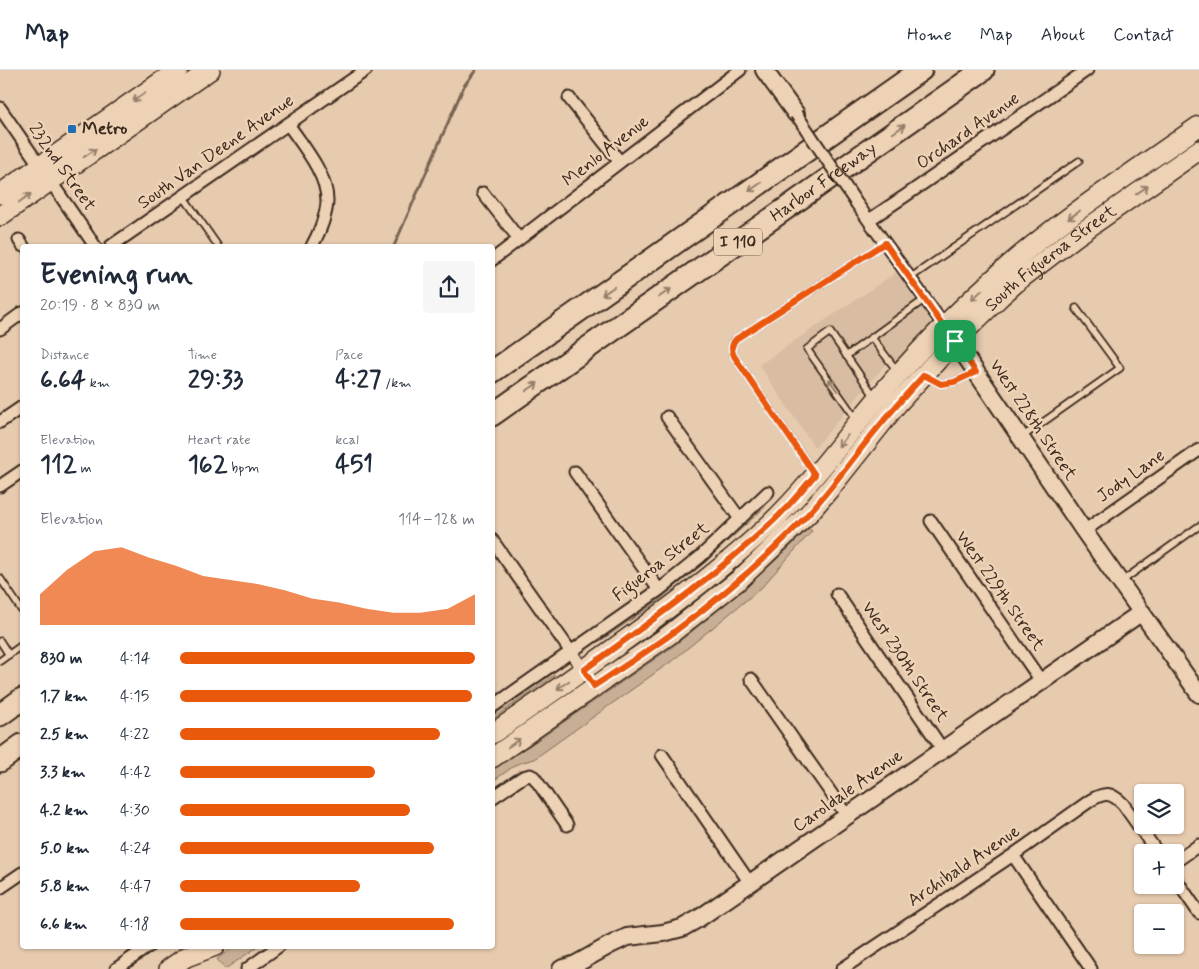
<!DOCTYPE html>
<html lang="en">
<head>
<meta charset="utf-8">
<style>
	body { margin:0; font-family:Mynerve,sans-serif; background:#f6f6f7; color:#1f2937; height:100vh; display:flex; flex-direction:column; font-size:19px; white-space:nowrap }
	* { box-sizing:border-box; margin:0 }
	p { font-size:16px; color:#747a83 }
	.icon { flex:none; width:28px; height:28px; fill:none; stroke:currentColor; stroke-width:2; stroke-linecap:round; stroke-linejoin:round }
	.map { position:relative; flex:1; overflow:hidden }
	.details { position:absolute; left:20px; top:174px; width:475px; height:705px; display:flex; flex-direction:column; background:#fff; border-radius:5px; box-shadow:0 1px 4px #0004 }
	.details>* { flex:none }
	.tools { position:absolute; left:1134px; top:714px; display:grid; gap:10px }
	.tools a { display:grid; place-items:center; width:50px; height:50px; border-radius:5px; background:#fff; box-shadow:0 1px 4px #0004; font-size:25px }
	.pin { position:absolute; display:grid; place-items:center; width:42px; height:42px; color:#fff; margin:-21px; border-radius:10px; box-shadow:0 2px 8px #0006 }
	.round { display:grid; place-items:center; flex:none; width:52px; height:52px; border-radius:5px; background:#f6f6f7 }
	.summary { display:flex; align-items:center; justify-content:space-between; height:85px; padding:0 20px }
	h1 { font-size:28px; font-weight:700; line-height:38px }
	.stats { display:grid; grid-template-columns:repeat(3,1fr); gap:8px; height:85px; padding:5px 20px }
	.stats div { display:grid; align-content:center }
	.stats b { font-size:25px; font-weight:700 }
	.stats small { font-size:14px; font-weight:400 }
	.stats p { font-size:14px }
	.chart { height:140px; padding:10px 20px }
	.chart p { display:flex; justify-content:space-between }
	.chart svg { width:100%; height:90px; margin-top:5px; fill:#ea580c; opacity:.7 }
	ul { padding:0 20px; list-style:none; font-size:16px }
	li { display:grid; grid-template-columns:80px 60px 1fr; align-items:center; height:38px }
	li i { height:12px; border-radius:6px; background:#ea580c }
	header { display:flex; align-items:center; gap:30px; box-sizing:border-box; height:70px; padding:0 25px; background:#fff; border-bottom:1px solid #e0e1e3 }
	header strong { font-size:24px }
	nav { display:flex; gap:28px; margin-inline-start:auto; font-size:18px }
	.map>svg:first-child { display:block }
</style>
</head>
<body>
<header>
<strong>Map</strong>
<nav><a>Home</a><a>Map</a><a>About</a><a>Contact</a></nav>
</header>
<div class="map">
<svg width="1199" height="899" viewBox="0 0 1199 899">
	<rect width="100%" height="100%" fill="#e7cbaf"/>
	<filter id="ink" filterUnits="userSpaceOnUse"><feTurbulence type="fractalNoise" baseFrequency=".02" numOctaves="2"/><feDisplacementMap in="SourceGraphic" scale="10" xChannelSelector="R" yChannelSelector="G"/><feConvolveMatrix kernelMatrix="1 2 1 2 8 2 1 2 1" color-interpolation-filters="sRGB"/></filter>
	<g filter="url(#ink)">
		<path fill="#d8bda2" d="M901,199L947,262L884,296L815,378L759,295Z"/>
		<path fill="#c7ae94" stroke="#816c59" d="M875,345C831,410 770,472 710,523C682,547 651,567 620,588L617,584Z
			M764,435L765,437L703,494L658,531L602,570L591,574L658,526L692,500Z
			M808,458L812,461L761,518L672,591L534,689L517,694L493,711V697L510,685L529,676L675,575L743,520L789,478Z
			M553,603L555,605L493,649V645Z
			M235,876H259L225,899L217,889Z"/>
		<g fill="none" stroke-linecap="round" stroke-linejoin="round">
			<path stroke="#786352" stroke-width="3" d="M394,176L464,16L476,0"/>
			<defs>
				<path id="lane" d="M183,126L218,176
					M910,208L1079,91
					M872,268L898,302
					M846,286L925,229
					M926,306L941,314L954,312L975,302
					M857,350L807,279L830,262L875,327
					M1022,367L1120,298L1076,238
					M814,403L734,286C731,279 731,275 736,269L885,173
					M0,508L22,541
					M1122,511L1199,456
					M0,571L9,585
					M0,591L22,575"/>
				<path id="street" d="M569,28L620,92
					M0,38L95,176
					M288,54C303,76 328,105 327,132C326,148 319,163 312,176
					M483,123L519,169
					M857,134L948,261
					M869,150L905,126L1087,0
					M19,170L23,176
					M111,176L366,0
					M492,190L740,0
					M0,259L22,243
					M667,347L740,449
					M0,352L22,337
					M575,402L659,520
					M0,416L22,401
					M931,451L1041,611
					M1084,461L1199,380
					M492,470L595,616
					M837,524L943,680
					M751,609L847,746
					M492,637L659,520L700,487L768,422
					M662,685L750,813
					M492,728L523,707L530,705L534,707L567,755
					M1013,785L1091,899
					M1175,792L1199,775
					M1175,808L1199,843
					M0,818L22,803
					M116,899L149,876
					M247,899L279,876
					M842,899L1013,785L1091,730C1105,722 1111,722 1123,734L1157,782"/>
				<path id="secondary" d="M764,0L796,44
					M955,271L1084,461L1199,624
					M561,899L576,894L610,875L627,867L663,863L682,858L698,849L1142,542"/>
				<g id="primary">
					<path d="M0,124L178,0"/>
					<path d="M0,146L210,0"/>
					<path d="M492,664C540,631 588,597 635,563C681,529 728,494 770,454C820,406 858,348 905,297C937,261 973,227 1009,195C1067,145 1136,100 1199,56"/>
					<path id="s1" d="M492,688L669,565L740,509L809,443L832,416L898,333L955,271L1001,226L1019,210L1075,167L1199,80"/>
					<path d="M169,899L186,887L215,876"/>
				</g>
				<g id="highway">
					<path d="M492,302L921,0"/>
					<path id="s2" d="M492,345L983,0"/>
					<path d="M0,645L22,629"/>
					<path d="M0,691L22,675"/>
				</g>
			</defs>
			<use href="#lane" stroke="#3b2a1e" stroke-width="9"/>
			<use href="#street" stroke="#3b2a1e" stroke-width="15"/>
			<use href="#secondary" stroke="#3b2a1e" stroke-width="20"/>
			<use href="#primary" stroke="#3b2a1e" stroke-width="22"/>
			<use href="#highway" stroke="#3b2a1e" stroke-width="25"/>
			<use href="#lane" stroke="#eed2b5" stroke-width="5.5"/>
			<use href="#street" stroke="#eed2b5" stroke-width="11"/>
			<use href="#secondary" stroke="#eed2b5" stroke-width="16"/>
			<use href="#primary" stroke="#eed2b5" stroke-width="19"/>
			<use href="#highway" stroke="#eed2b5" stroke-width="21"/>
			<defs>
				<path id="street-bridge" d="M796,44L857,134"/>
			</defs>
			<use href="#street-bridge" stroke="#3b2a1e" stroke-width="15" stroke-linecap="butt"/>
			<use href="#street-bridge" stroke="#eed2b5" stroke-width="11"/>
		</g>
		<defs><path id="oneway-shaft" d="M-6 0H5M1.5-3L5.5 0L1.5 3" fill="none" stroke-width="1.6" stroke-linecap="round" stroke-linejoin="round" transform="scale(1.25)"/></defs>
		<g stroke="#947e6a">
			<use href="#oneway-shaft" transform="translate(139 27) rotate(145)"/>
			<use href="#oneway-shaft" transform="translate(899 59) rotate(-35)"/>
			<use href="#oneway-shaft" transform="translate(90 83) rotate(-34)"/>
			<use href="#oneway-shaft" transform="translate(755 117) rotate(145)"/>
			<use href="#oneway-shaft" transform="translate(1142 120) rotate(-35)"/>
			<use href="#oneway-shaft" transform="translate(25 128) rotate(-35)"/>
			<use href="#oneway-shaft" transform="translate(1074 145) rotate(144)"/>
			<use href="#oneway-shaft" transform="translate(608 221) rotate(145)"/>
			<use href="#oneway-shaft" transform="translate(665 223) rotate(-35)"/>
			<use href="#oneway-shaft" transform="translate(977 225) rotate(137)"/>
			<use href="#oneway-shaft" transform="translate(833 315) rotate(-126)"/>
			<use href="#oneway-shaft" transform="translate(532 317) rotate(-35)"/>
			<use href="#oneway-shaft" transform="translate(843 371) rotate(129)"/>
			<use href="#oneway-shaft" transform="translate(563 615) rotate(145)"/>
			<use href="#oneway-shaft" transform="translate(514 673) rotate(-35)"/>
		</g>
	</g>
	<g fill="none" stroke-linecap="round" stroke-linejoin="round" filter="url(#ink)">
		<defs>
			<path id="route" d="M885,173L976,302L954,312L941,314L924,305C902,329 880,354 860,380C844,401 828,422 810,442C768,488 720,528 670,565C645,583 620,599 594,616L584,600C647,554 711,509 769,455C786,440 800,422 815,405L734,286C731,279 731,275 736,269Z"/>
		</defs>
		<use href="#route" stroke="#fff" stroke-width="10"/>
		<use href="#route" stroke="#ea580c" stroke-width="6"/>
	</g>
	<rect fill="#1f6fb2" stroke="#eed2b5" stroke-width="2" x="67" y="54" width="10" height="10" rx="2.5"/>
	<g text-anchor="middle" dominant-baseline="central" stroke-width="5" stroke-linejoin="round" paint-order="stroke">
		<rect fill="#eed2b5" stroke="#715c4b" stroke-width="1" x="714" y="158.5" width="48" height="27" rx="4"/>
		<g font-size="16" font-weight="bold" fill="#3b2a1e">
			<text x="738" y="172">I 110</text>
		</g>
		<g font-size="18" font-weight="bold" fill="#3b2a1e" stroke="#eed2b5" text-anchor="start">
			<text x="82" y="59">Metro</text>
		</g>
		<g font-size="18" fill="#3b2a1e" stroke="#eed2b5">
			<text transform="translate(968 61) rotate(-35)">Orchard Avenue</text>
			<text transform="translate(606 81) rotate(-38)">Menlo Avenue</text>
			<text transform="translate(216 82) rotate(-35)">South Van Deene Avenue</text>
			<text transform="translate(62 97) rotate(55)">232nd Street</text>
			<text stroke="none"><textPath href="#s2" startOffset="405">Harbor Freeway</textPath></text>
			<text stroke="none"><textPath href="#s1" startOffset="754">South Figueroa Street</textPath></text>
			<text transform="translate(1033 350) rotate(56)">West 228th Street</text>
			<text transform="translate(1131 406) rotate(-35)">Jody Lane</text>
			<text transform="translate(661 492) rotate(-38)">Figueroa Street</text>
			<text transform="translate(1000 521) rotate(55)">West 229th Street</text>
			<text transform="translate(905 592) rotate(56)">West 230th Street</text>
			<text transform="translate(848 721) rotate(-35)">Caroldale Avenue</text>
			<text transform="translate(964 796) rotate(-34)">Archibald Avenue</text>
		</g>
	</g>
</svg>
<div class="tools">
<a><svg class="icon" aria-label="layers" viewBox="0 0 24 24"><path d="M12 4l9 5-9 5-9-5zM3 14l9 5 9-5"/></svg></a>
<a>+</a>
<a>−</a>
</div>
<div class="pin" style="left:955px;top:271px;background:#1e9e55"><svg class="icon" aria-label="arrive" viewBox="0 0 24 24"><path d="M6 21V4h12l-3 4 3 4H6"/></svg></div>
<section class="details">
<div class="summary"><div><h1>Evening run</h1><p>20:19 · 8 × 830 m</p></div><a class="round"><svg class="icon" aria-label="share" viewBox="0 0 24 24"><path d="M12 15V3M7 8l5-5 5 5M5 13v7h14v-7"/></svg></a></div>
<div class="stats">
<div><p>Distance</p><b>6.64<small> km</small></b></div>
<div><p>Time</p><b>29:33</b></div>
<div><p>Pace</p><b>4:27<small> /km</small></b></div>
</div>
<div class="stats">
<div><p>Elevation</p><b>112<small> m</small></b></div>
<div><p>Heart rate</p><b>162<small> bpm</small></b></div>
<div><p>kcal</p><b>451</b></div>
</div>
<div class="chart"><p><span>Elevation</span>114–128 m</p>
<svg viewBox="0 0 160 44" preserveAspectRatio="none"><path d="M0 44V29L10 17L20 8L30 6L40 11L50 15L60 20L70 22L80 24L90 27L100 31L110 33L120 36L130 38L140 38L150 36L160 29V44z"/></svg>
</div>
<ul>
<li><b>830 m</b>4:14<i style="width:100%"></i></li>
<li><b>1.7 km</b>4:15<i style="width:99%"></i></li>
<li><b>2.5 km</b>4:22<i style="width:88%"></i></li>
<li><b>3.3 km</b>4:42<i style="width:66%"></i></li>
<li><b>4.2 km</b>4:30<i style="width:78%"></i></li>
<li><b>5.0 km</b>4:24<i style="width:86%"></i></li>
<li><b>5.8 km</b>4:47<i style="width:61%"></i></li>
<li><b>6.6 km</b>4:18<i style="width:93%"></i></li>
</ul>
</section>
</div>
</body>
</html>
